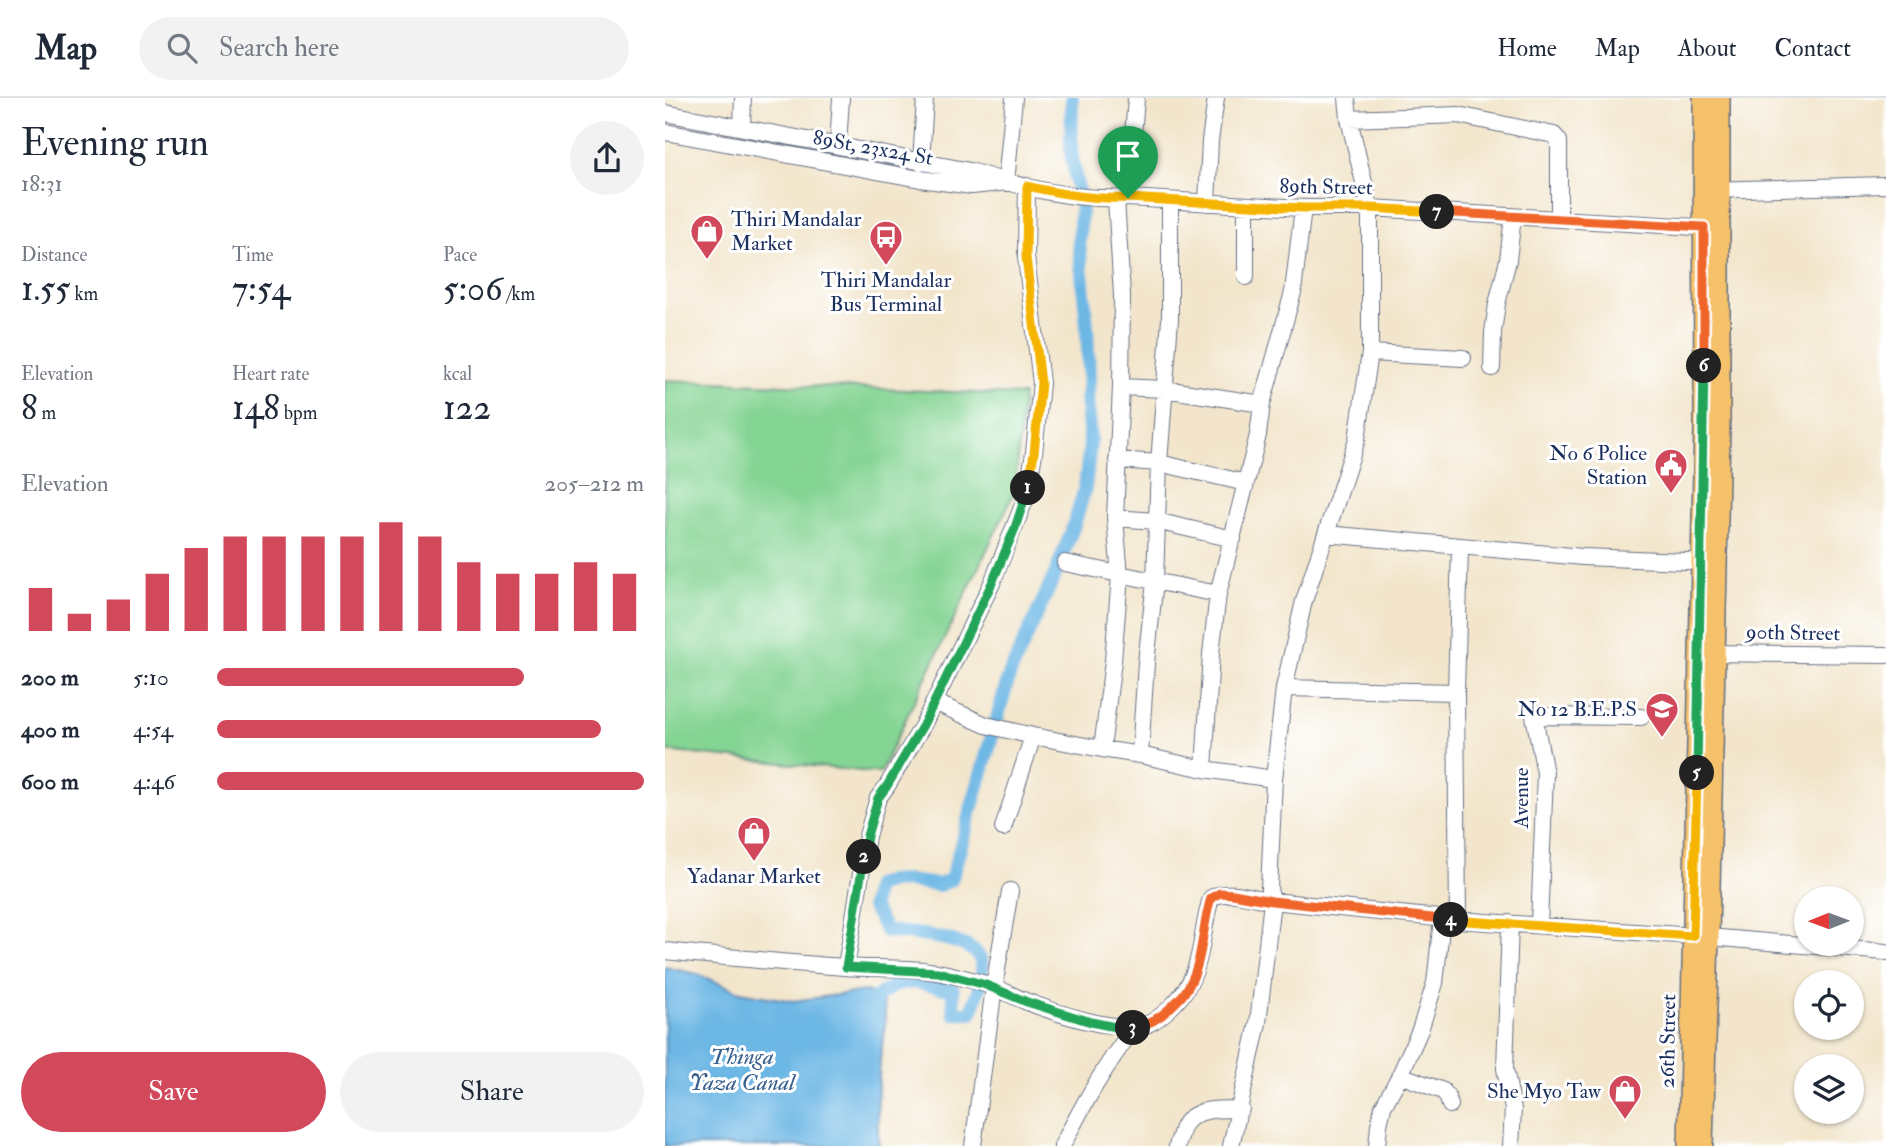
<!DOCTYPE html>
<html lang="en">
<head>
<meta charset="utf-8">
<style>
	body { margin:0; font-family:"IM FELL Double Pica",serif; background:#f2f2f3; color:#1f2937; height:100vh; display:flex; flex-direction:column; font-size:26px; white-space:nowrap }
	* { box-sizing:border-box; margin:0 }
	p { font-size:23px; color:#747a83 }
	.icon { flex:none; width:38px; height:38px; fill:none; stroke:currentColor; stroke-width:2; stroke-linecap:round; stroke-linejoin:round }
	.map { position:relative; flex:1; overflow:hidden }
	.panel { display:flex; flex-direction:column; background:#fff; width:665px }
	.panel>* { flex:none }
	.needle { width:46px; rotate:269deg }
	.controls { position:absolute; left:1129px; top:788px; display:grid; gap:14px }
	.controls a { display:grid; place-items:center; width:70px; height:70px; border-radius:50%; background:#fff; box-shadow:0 2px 5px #0004; font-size:35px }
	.pin { position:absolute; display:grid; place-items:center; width:60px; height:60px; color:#fff; margin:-72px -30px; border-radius:50% 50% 50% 0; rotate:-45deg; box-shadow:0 0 7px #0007 }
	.pin .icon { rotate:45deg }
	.km { position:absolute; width:35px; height:35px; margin:-18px; border-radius:50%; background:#222; color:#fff; font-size:19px; line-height:35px; text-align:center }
	.round { display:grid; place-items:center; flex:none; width:74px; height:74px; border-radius:37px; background:#f2f2f3 }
	.overview { display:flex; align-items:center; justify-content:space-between; height:119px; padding:0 21px }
	h1 { font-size:38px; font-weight:600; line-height:52px }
	.figures { display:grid; grid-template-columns:repeat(3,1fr); gap:10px; height:119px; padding:7px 21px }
	.figures div { display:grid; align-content:center }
	.figures b { font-size:35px; font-weight:600 }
	.figures small { font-size:19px; font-weight:400 }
	.figures p { font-size:19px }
	.chart { height:196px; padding:14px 21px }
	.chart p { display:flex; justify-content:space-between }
	.chart svg { width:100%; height:126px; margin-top:7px; stroke:#d1495b; stroke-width:6 }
	.button { display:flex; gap:14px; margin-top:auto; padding:14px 21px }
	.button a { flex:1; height:80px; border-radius:42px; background:#d1495b; color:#fff; font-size:28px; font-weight:600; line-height:80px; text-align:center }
	.button a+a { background:#f2f2f3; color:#1f2937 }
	ul { padding:0 21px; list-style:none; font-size:23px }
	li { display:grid; grid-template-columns:112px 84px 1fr; align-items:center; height:52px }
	li i { height:18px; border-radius:9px; background:#d1495b }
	header { display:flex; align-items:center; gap:42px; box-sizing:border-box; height:98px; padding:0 35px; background:#fff; border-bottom:2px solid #e0e1e3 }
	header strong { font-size:33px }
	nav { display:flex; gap:38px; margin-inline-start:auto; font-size:24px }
	.search { width:490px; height:63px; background:#f2f2f3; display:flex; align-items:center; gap:18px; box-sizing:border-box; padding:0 24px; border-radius:38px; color:#747a83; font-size:26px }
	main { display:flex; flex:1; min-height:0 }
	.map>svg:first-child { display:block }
</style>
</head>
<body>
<header>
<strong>Map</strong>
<div class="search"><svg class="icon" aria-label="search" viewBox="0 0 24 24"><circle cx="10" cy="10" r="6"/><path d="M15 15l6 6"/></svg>Search here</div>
<nav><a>Home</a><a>Map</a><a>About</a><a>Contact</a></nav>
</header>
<main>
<section class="panel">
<div class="overview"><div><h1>Evening run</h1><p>18:31</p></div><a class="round"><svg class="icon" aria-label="share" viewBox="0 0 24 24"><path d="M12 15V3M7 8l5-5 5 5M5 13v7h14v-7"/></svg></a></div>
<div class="figures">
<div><p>Distance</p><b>1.55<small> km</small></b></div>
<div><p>Time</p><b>7:54</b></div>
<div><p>Pace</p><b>5:06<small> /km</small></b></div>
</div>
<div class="figures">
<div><p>Elevation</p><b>8<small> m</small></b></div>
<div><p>Heart rate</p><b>148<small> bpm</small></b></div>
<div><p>kcal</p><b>122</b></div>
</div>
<div class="chart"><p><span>Elevation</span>205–212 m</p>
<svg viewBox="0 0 160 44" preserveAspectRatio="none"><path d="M5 44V29M15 44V38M25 44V33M35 44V24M45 44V15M55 44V11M65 44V11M75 44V11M85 44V11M95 44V6M105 44V11M115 44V20M125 44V24M135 44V24M145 44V20M155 44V24"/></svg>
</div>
<ul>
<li><b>200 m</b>5:10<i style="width:72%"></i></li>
<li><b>400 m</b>4:54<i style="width:90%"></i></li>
<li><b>600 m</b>4:46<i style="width:100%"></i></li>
</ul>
<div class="button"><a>Save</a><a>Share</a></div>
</section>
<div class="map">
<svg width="1221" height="1048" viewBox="0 0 1221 1048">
	<rect width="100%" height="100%" fill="#fff"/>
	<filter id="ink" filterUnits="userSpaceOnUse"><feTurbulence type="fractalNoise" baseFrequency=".0143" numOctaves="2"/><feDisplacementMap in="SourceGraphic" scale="14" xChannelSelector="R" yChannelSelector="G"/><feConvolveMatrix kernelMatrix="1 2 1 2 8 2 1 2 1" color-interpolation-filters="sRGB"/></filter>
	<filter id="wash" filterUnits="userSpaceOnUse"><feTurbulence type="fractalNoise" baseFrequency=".00686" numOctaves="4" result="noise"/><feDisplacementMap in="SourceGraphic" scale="28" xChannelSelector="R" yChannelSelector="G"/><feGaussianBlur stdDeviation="1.57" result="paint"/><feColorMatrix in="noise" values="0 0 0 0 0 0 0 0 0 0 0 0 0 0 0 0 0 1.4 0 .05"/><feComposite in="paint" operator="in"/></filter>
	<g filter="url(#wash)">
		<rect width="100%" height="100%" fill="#f2e5cb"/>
		<path fill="#84d493" stroke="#508278" stroke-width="2" d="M0,282L358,297L350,393L215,675L0,653Z"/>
		<path fill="#6db7e5" stroke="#4473a2" stroke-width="2" d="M0,869L32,876L75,894L128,903L201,893L216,898C225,922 217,939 215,964C212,992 212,1020 214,1048H0Z"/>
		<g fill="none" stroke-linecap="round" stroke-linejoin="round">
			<path stroke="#6db7e5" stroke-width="14" d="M198,908L231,886L251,884L288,892L289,915H306C311,900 318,884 317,868C316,838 244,836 221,833L207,808L211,788L223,784L242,783L274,787L286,782L345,575L392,472L409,427L420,390L425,346L422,301L424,280L422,228L414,144L416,110L406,54L407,0"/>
		</g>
	</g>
	<g filter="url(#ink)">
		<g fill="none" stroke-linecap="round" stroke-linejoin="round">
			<defs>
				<path id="minor" d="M682,0L684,21L705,110V255L692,341L639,503L619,590L609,681L604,791L607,803L793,822L1044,839L1221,854
					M0,15L305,73C356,89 409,103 463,100L638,110H705L1048,130
					M684,21L793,17L889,37L894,43V120
					M77,29L78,0
					M0,34L255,81L307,88L335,85
					M173,47L176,0
					M256,65L260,0
					M341,85L349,0
					M1044,92L1221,87
					M463,100L471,0
					M542,105L545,43L551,0
					M581,179V107
					M705,255L798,260
					M827,270L828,234L832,206L843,162L848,118
					M456,289L499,291L597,306
					M452,362L494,365L581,385
					M450,420L491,423L568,441
					M661,436L918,459L1046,464
					M400,465L553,496
					M1040,555L1221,557
					M619,590L791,594
					M269,604L321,627L368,638L437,651L475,657L539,671L609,681
					M437,651L448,563L455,478L450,420L456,289L457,197L451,101
					M475,657L481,565L490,483L494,365L505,221V103
					M539,671L546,556L553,496L593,337L597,306L628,194L638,110
					M338,730L368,638
					M793,822L791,594L795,449
					M845,825L840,971L848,1011L846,1048
					M874,828L880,675L869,618L976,619
					M0,853C60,859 120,865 179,869C208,871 236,869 264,873C283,875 303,881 321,886C334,890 347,898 360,903C388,914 455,937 483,926C492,922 500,915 508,907C540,875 534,840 546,800C564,790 588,800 607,803L593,925L566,1048
					M181,869L202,738L213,700L222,688L258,627L327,485L362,397L369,355L376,285L361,159L362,88
					M735,977L778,993L782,998L785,1007
					M308,1048L329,889L345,793
					M397,1048C418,1007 440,967 469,930
					M512,1048C515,1041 516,1032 520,1026C531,1009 559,1011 576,1011
					M712,1048L714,1027L718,1009L735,977L755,932L770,885L777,821"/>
				<path id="major" d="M1023,1048L1039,329L1038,0
					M1038,1048L1044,839L1055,330V0"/>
			</defs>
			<use href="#minor" stroke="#666f84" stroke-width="18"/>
			<use href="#major" stroke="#666f84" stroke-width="22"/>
			<use href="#minor" stroke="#fff" stroke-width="16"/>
			<use href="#major" stroke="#f5c16b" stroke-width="19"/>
		</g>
	</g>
	<g fill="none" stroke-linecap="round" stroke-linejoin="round" filter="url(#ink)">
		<defs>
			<path id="split-1" d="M363,390L369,355L376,285L361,159L362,88C395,96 428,102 463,100"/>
			<path id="split-2" d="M199,759L202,738L213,700L222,688L258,627L284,574L327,485L350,430L363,390"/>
			<path id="split-3" d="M199,759L181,869L273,874L321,887L362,904L426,924L450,929L468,930"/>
			<path id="split-4" d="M468,930C483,927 494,921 505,910C510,905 516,900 520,894C539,867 536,831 546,800L555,795L568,796L607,803L786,822"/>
			<path id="split-5" d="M786,822L1028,838L1032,675"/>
			<path id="split-6" d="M1032,675L1039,268"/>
			<path id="split-7" d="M772,114L1039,129V268"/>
			<path id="split-8" d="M463,100L638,110H705L772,114"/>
		</defs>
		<use href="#split-1" stroke="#fff" stroke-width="14"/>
		<use href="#split-2" stroke="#fff" stroke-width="14"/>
		<use href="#split-3" stroke="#fff" stroke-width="14"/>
		<use href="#split-4" stroke="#fff" stroke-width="14"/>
		<use href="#split-5" stroke="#fff" stroke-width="14"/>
		<use href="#split-6" stroke="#fff" stroke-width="14"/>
		<use href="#split-7" stroke="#fff" stroke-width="14"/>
		<use href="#split-8" stroke="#fff" stroke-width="14"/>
		<use href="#split-1" stroke="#f5b400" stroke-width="9"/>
		<use href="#split-2" stroke="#22a559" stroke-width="9"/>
		<use href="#split-3" stroke="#22a559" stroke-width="9"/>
		<use href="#split-4" stroke="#f0652b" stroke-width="9"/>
		<use href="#split-5" stroke="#f5b400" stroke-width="9"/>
		<use href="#split-6" stroke="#22a559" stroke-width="9"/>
		<use href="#split-7" stroke="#f0652b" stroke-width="9"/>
		<use href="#split-8" stroke="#f5b400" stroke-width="9"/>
	</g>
	<defs>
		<symbol id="shop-pin" viewBox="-11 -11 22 30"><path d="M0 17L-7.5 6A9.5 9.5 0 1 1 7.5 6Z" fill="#d1495b" stroke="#fff"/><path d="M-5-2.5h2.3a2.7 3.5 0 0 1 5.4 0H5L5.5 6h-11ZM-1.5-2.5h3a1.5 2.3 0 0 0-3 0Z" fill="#fff"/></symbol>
		<symbol id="bus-pin" viewBox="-11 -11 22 30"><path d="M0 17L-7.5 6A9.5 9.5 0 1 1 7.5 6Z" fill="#d1495b" stroke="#fff"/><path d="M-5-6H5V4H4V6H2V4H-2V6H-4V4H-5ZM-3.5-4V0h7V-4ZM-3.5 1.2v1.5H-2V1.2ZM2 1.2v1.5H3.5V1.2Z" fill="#fff"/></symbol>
		<symbol id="civic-pin" viewBox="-11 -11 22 30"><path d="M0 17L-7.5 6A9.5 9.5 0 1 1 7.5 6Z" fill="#d1495b" stroke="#fff"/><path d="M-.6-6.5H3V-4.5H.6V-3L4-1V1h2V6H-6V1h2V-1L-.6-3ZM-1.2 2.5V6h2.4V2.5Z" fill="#fff"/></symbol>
		<symbol id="school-pin" viewBox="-11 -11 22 30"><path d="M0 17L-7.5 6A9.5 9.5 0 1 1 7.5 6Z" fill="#d1495b" stroke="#fff"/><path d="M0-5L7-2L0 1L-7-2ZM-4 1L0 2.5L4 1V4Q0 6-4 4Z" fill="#fff"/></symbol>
	</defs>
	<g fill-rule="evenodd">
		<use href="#shop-pin" x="23" y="114" width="38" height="52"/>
		<use href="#bus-pin" x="202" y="120" width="38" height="52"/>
		<use href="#civic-pin" x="987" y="348" width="38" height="52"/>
		<use href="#school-pin" x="978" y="592" width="38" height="52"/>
		<use href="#shop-pin" x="70" y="716" width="38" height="52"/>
		<use href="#shop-pin" x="941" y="974" width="38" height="52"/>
	</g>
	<g text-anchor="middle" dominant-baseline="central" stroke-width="6" stroke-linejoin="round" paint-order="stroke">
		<g font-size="21" fill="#1b2f5e" stroke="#fff">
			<text transform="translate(208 50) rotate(10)">89St, 23x24 St</text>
			<text transform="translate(661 89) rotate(1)">89th Street</text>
			<text transform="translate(1128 535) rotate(1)">90th Street</text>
			<text transform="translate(856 700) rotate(-90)">Avenue</text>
			<text transform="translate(1003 943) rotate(-89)">26th Street</text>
		</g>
		<g font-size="21" fill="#1b2f5e" stroke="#fff" text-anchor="end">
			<text x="66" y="121" text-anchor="start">Thiri Mandalar<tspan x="66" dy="24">Market</tspan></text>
			<text x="221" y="182" text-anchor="middle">Thiri Mandalar<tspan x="221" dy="24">Bus Terminal</tspan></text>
			<text x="982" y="355">No 6 Police<tspan x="982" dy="24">Station</tspan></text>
			<text x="972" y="611">No 12 B.E.P.S</text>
			<text x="89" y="778" text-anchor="middle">Yadanar Market</text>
			<text x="936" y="993">She Myo Taw</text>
		</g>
		<g font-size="23" font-style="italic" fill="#385f8d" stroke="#fff">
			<text x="77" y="958">Thinga<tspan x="77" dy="26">Yaza Canal</tspan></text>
		</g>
	</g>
</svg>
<div class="controls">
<a><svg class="needle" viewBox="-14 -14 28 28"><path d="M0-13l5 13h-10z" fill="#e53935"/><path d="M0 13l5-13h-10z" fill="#747a83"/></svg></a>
<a><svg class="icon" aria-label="locate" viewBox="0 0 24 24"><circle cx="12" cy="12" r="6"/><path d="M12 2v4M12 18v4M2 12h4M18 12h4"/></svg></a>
<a><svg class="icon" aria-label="layers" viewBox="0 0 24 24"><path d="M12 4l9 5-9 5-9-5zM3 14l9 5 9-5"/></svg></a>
</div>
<div class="pin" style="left:463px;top:100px;background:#1e9e55"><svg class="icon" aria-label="arrive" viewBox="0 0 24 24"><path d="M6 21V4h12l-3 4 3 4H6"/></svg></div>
<b class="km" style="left:363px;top:390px">1</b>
<b class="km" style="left:199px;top:759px">2</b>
<b class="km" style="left:468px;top:930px">3</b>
<b class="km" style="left:786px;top:822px">4</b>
<b class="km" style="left:1032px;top:675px">5</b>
<b class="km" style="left:1039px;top:268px">6</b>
<b class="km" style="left:772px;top:114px">7</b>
</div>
</main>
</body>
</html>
